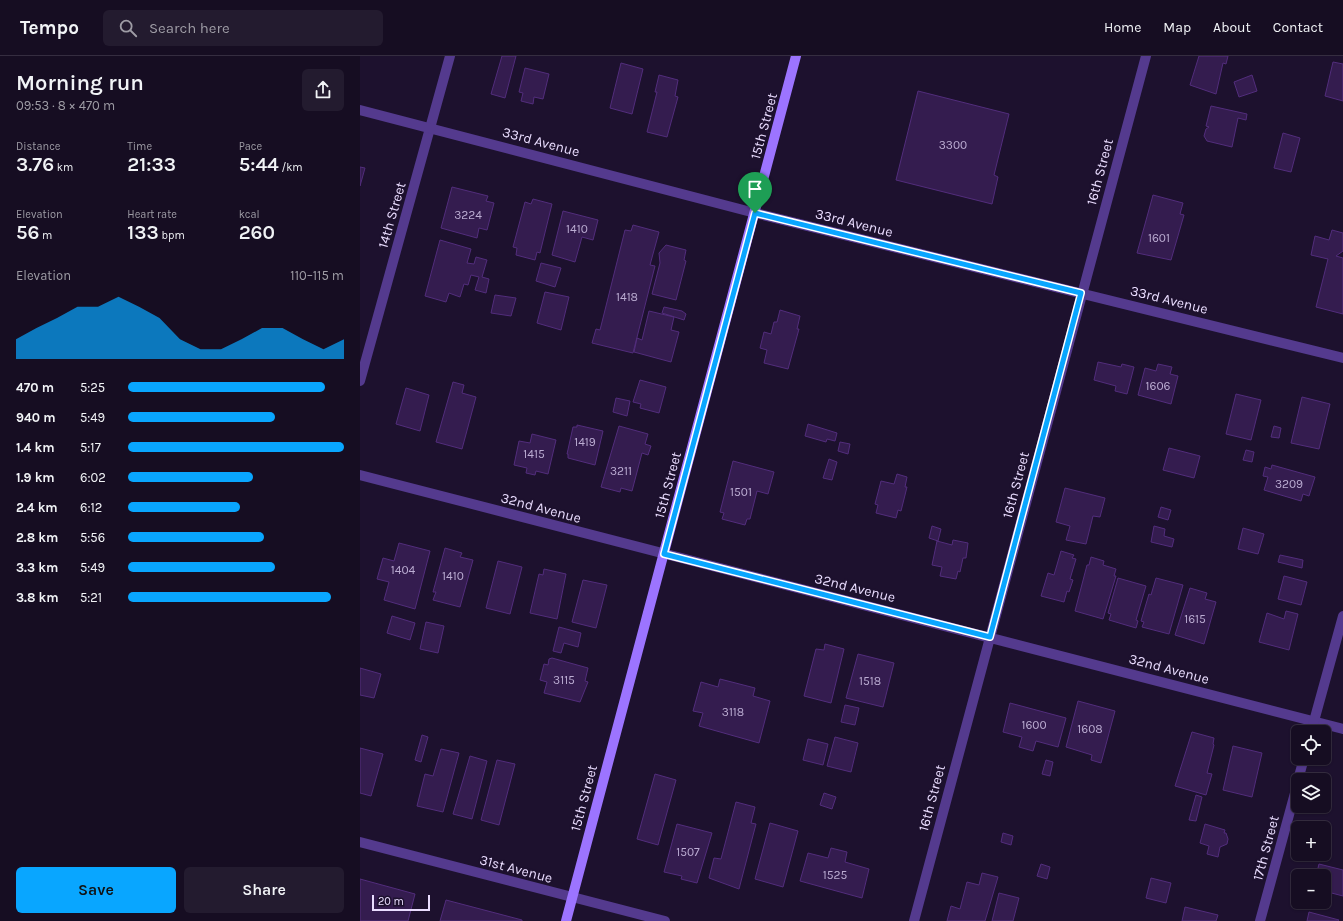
<!DOCTYPE html>
<html lang="en">
<head>
<meta charset="utf-8">
<style>
	body { margin:0; font-family:Karla,sans-serif; background:#231b2f; color:#f1f3f6; height:100vh; display:flex; flex-direction:column; font-size:15px; white-space:nowrap }
	* { box-sizing:border-box; margin:0 }
	p { font-size:13px; color:#9e9ca5 }
	.icon { flex:none; width:22px; height:22px; fill:none; stroke:currentColor; stroke-width:2; stroke-linecap:round; stroke-linejoin:round }
	.map { position:relative; flex:1; overflow:hidden }
	.sheet { display:flex; flex-direction:column; background:#160d22; width:360px }
	.sheet>* { flex:none }
	.buttons { position:absolute; left:931px; top:669px; display:grid; gap:8px }
	.buttons a { display:grid; place-items:center; width:40px; height:40px; border-radius:6px; background:#160d22; box-shadow:0 1px 3px #0004,0 0 0 1px #352d40; font-size:20px }
	.scale { position:absolute; left:12px; bottom:10px; width:58px; box-sizing:border-box; padding-left:4px; border:2px solid #eaddff; border-top:0; font-size:11px; line-height:14px; white-space:nowrap; color:#eaddff; -webkit-text-stroke:3px #1d112e; paint-order:stroke }
	.pin { position:absolute; display:grid; place-items:center; width:34px; height:34px; color:#fff; margin:-41px -17px; border-radius:50% 50% 50% 0; rotate:-45deg; box-shadow:0 0 4px #0007 }
	.pin .icon { rotate:45deg }
	.round { display:grid; place-items:center; flex:none; width:42px; height:42px; border-radius:6px; background:#231b2f }
	.head { display:flex; align-items:center; justify-content:space-between; height:68px; padding:0 16px }
	h1 { font-size:22px; font-weight:600; line-height:30px }
	.figures { display:grid; grid-template-columns:repeat(3,1fr); gap:6px; height:68px; padding:4px 16px }
	.figures div { display:grid; align-content:center }
	.figures b { font-size:20px; font-weight:600 }
	.figures small { font-size:11px; font-weight:400 }
	.figures p { font-size:11px }
	.chart { height:112px; padding:8px 16px }
	.chart p { display:flex; justify-content:space-between }
	.chart svg { width:100%; height:72px; margin-top:4px; fill:#09a6ff; opacity:.7 }
	.cta { display:flex; gap:8px; margin-top:auto; padding:8px 16px }
	.cta a { flex:1; height:46px; border-radius:6px; background:#09a6ff; color:#111; font-size:16px; font-weight:600; line-height:46px; text-align:center }
	.cta a+a { background:#231b2f; color:#f1f3f6 }
	ul { padding:0 16px; list-style:none; font-size:13px }
	li { display:grid; grid-template-columns:64px 48px 1fr; align-items:center; height:30px }
	li i { height:10px; border-radius:5px; background:#09a6ff }
	header { display:flex; align-items:center; gap:24px; box-sizing:border-box; height:56px; padding:0 20px; background:#160d22; border-bottom:1px solid #352d40 }
	header strong { font-size:19px }
	nav { display:flex; gap:22px; margin-inline-start:auto; font-size:14px }
	.search { width:280px; height:36px; background:#231b2f; display:flex; align-items:center; gap:10px; box-sizing:border-box; padding:0 14px; border-radius:6px; color:#9e9ca5; font-size:15px }
	main { display:flex; flex:1; min-height:0 }
	.map>svg:first-child { display:block }
</style>
</head>
<body>
<header>
<strong>Tempo</strong>
<div class="search"><svg class="icon" aria-label="search" viewBox="0 0 24 24"><circle cx="10" cy="10" r="6"/><path d="M15 15l6 6"/></svg>Search here</div>
<nav><a>Home</a><a>Map</a><a>About</a><a>Contact</a></nav>
</header>
<main>
<section class="sheet">
<div class="head"><div><h1>Morning run</h1><p>09:53 · 8 × 470 m</p></div><a class="round"><svg class="icon" aria-label="share" viewBox="0 0 24 24"><path d="M12 15V3M7 8l5-5 5 5M5 13v7h14v-7"/></svg></a></div>
<div class="figures">
<div><p>Distance</p><b>3.76<small> km</small></b></div>
<div><p>Time</p><b>21:33</b></div>
<div><p>Pace</p><b>5:44<small> /km</small></b></div>
</div>
<div class="figures">
<div><p>Elevation</p><b>56<small> m</small></b></div>
<div><p>Heart rate</p><b>133<small> bpm</small></b></div>
<div><p>kcal</p><b>260</b></div>
</div>
<div class="chart"><p><span>Elevation</span>110–115 m</p>
<svg viewBox="0 0 160 44" preserveAspectRatio="none"><path d="M0 44V32L10 25L20 19L30 12L40 12L50 6L60 12L70 19L80 32L90 38L100 38L110 32L120 25L130 25L140 32L150 38L160 32V44z"/></svg>
</div>
<ul>
<li><b>470 m</b>5:25<i style="width:91%"></i></li>
<li><b>940 m</b>5:49<i style="width:68%"></i></li>
<li><b>1.4 km</b>5:17<i style="width:100%"></i></li>
<li><b>1.9 km</b>6:02<i style="width:58%"></i></li>
<li><b>2.4 km</b>6:12<i style="width:52%"></i></li>
<li><b>2.8 km</b>5:56<i style="width:63%"></i></li>
<li><b>3.3 km</b>5:49<i style="width:68%"></i></li>
<li><b>3.8 km</b>5:21<i style="width:94%"></i></li>
</ul>
<div class="cta"><a>Save</a><a>Share</a></div>
</section>
<div class="map">
<svg width="983" height="865" viewBox="0 0 983 865">
	<rect width="100%" height="100%" fill="#1d112e"/>
	<path fill="#341c4f" stroke="#522d7c" d="M142,0H156L145,42L131,38Z
		M839,0H868L866,8L863,7L856,38L830,29Z
		M973,6L983,8V45L965,40Z
		M261,7L283,13L272,58L250,52Z
		M165,12L189,18L183,43L174,41L173,48L161,45L163,37L159,36Z
		M299,19L318,24L315,40L318,41L307,81L287,76L297,36H295Z
		M892,19L897,35L879,41L874,26Z
		M558,35L649,58L634,119L638,121L632,148L536,124Z
		M851,50L887,58L886,64L878,62L872,91L847,85L844,80L846,73L849,71L846,70Z
		M923,77L940,82L931,116L914,112Z
		M0,111L5,112L0,130Z
		M92,131L128,140L126,145L134,147L127,174L119,172L117,182L81,172Z
		M793,139L823,147L820,158L824,159L811,204L777,197Z
		M173,143L192,148L180,197L177,196L175,204L156,199L157,192L153,191L165,146L171,148Z
		M203,155L238,164L233,184L222,181L215,206L192,199Z
		M273,169L299,176L290,209L295,210L273,297L232,287L236,273L240,274L265,174L271,175Z
		M972,174L983,177V195L976,200L983,202V258L956,251L968,203L951,199L955,180L969,184Z
		M80,184L111,193L107,207L114,208L116,201L127,204L122,221L129,223L126,237L115,234L119,221L111,219L108,229L104,228L100,241L89,237L86,246L65,240Z
		M306,189L326,194L324,204L326,205L316,244L292,238L300,207L299,197Z
		M181,207L201,212L195,231L176,225Z
		M185,236L209,241L201,274L177,267Z
		M135,239L156,242L151,260L131,257Z
		M304,251L322,255L326,258L324,264L302,257Z
		M420,254L440,260L437,273H439L428,313L404,307L407,294L400,292L404,276L411,278L414,266H417Z
		M289,255L314,261L311,274L319,276L311,306L274,296L277,282L282,284Z
		M738,306L761,311L762,308L774,311L767,338L755,335L756,330L734,324Z
		M798,308L812,311L810,318L818,320L811,348L778,339L785,312L796,315Z
		M280,324L306,331L299,357L280,352L281,348L273,346Z
		M93,326L104,329L102,337L116,341L102,393L76,386Z
		M46,332L69,339L60,375L36,368Z
		M876,338L901,344L891,384L866,378Z
		M942,341L970,348L959,393L931,387Z
		M256,342L270,345L267,360L253,356Z
		M448,368L477,377L475,385L467,383L466,386L445,380Z
		M217,369L243,375L235,409L208,402V398H207L213,371H217Z
		M259,370L288,378L285,388L291,390L288,399L282,397L272,435L261,432L260,436L241,431Z
		M914,370L921,372L919,382L911,381Z
		M172,378L196,384L188,418L176,415L175,419L166,417L167,412L154,409L159,385L170,387Z
		M480,386L490,388L488,398L478,395Z
		M809,392L840,400L834,422L803,414Z
		M886,394L894,396L892,406L883,404Z
		M469,403L477,406L472,424L463,422Z
		M373,405L414,416L408,438L397,435L390,463H387L385,469L362,463L364,457L360,456Z
		M912,409L955,421L949,440L943,438L941,445L904,434L908,421L903,420L905,411L911,413Z
		M537,418L547,421L545,431H547L541,455L538,454L536,462L516,457L518,449L515,448L521,425L534,428Z
		M705,432L745,442L740,461L733,460L726,488L706,484L710,470L696,466Z
		M801,451L811,454L808,464L798,461Z
		M572,470L581,473L578,485L569,482Z
		M794,470L805,473L804,480L814,483L812,491L791,486Z
		M883,472L904,478L898,498L878,493Z
		M593,484L608,487L606,502H603L600,516L598,515L596,523L580,520L582,511L572,509L577,485L592,489Z
		M39,487L70,495L55,553L24,544L29,526L17,523L23,502L34,505Z
		M85,492L102,497L100,501L113,504L100,551L73,544L76,536H73Z
		M701,495L714,499L712,502L716,503L710,523L713,524L709,536L707,535L704,546L681,540L688,517L694,519Z
		M920,499L943,504L942,512L918,506Z
		M731,501L744,505L743,509L756,513L754,520H756L743,563L715,555L727,509H729Z
		M138,505L162,511L150,558L126,552Z
		M184,513L206,518L197,563L170,557L179,518L183,519Z
		M924,520L947,526L941,549L918,543Z
		M758,522L786,530L776,564L778,565L776,572L749,564L751,558L748,557Z
		M796,522L823,529L809,578L782,571L784,566L781,565L789,538L791,539Z
		M223,524L247,529L236,572L212,566Z
		M830,532L847,537L845,543L856,546L844,588L815,579Z
		M926,555L938,558L929,594L899,586L907,557L924,563Z
		M32,560L55,567L50,584L27,577Z
		M66,566L84,570L78,597L60,593Z
		M199,571L221,577L218,591L204,587L201,597L193,595Z
		M465,588L484,593L471,647L444,640L456,593L464,594Z
		M498,598L534,607L523,651L486,642Z
		M192,602L228,612L225,625L228,626L220,646L184,637L187,626L180,624L184,608L188,609L189,603Z
		M0,612L21,618L14,642L0,639Z
		M360,623L395,632L393,640L410,645L399,687L339,670L343,657L333,655L341,626L358,631Z
		M718,645L755,655L741,707L731,704L732,699L706,691Z
		M650,647L706,662L698,691L676,685L673,695L659,691L662,681L643,676Z
		M485,649L499,652L495,669L481,666Z
		M832,676L854,682L853,688L854,689L847,717L852,718L846,739L815,730Z
		M62,679L68,681L61,706L55,704Z
		M475,681L498,687L491,716L467,710Z
		M448,683L468,688L463,709L443,704Z
		M873,690L902,697L892,741L863,734Z
		M0,692L23,698L11,740L0,737Z
		M81,693L99,697L83,756L57,750L65,718L73,720Z
		M110,700L127,705L112,763L93,758Z
		M137,704L155,708L139,769L121,764Z
		M686,704L693,706L690,720L682,718Z
		M295,718L316,724L298,789L277,783Z
		M464,737L476,741L472,753L460,749Z
		M836,739L842,741L836,765L829,764Z
		M376,746L395,751L391,767L396,768L379,833L349,822L354,802L361,803Z
		M410,767L438,775L423,831L395,823Z
		M317,768L352,777L337,827L321,823L322,820L304,816Z
		M845,768L865,774L864,777H866L868,783L867,788L860,791L858,801L847,798L849,790L840,787Z
		M643,777L653,780L651,789L641,786Z
		M471,792L487,796L485,806L509,813L502,842L440,825L448,797L468,802Z
		M681,808L690,811L687,823L677,820Z
		M959,808L983,814V840L964,835V820H956Z
		M622,817L638,821L625,865H587L591,850L600,853L607,826L619,829Z
		M791,822L811,827L806,847L786,842Z
		M0,823L55,838L48,865H0Z
		M639,837L659,842L653,865H632Z
		M86,844L162,864V865H80Z
		M825,851L858,859L856,865H822Z
		M949,856L979,864L978,865H947Z"/>
	<g fill="none" stroke-linecap="round" stroke-linejoin="round">
		<path stroke="#543a8e" stroke-width="10" d="M0,325L90,0
			M0,419L983,673
			M0,786L305,865
			M554,865L786,0"/>
		<path stroke="#543a8e" stroke-width="10" d="M0,54L395,157L983,302
			M951,676L983,560
			M938,724L944,702
			M900,865L938,726"/>
		<path stroke="#9c74ff" stroke-width="10" d="M206,865L436,0"/>
	</g>
	<g fill="none" stroke-linecap="round" stroke-linejoin="round">
		<defs>
			<path id="route" d="M395,157L721,237L630,581L304,498Z"/>
		</defs>
		<use href="#route" stroke="#fff" stroke-width="8"/>
		<use href="#route" stroke="#09a6ff" stroke-width="5"/>
	</g>
	<g text-anchor="middle" dominant-baseline="central" stroke-width="4" stroke-linejoin="round" paint-order="stroke">
		<g font-size="12" fill="#bcadd3">
			<text x="593" y="89">3300</text>
			<text x="108" y="159">3224</text>
			<text x="217" y="173">1410</text>
			<text x="799" y="182">1601</text>
			<text x="267" y="241">1418</text>
			<text x="798" y="330">1606</text>
			<text x="225" y="386">1419</text>
			<text x="174" y="398">1415</text>
			<text x="261" y="415">3211</text>
			<text x="929" y="428">3209</text>
			<text x="381" y="436">1501</text>
			<text x="43" y="514">1404</text>
			<text x="93" y="520">1410</text>
			<text x="835" y="563">1615</text>
			<text x="204" y="624">3115</text>
			<text x="510" y="625">1518</text>
			<text x="373" y="656">3118</text>
			<text x="674" y="669">1600</text>
			<text x="730" y="673">1608</text>
			<text x="328" y="796">1507</text>
			<text x="475" y="819">1525</text>
		</g>
		<g font-size="14" fill="#eaddff" stroke="#1d112e">
			<text transform="translate(404 70) rotate(-75)">15th Street</text>
			<text transform="translate(181 86) rotate(15)">33rd Avenue</text>
			<text transform="translate(740 116) rotate(-75)">16th Street</text>
			<text transform="translate(32 159) rotate(-74)">14th Street</text>
			<text transform="translate(494 167) rotate(14)">33rd Avenue</text>
			<text transform="translate(809 244) rotate(14)">33rd Avenue</text>
			<text transform="translate(308 429) rotate(-75)">15th Street</text>
			<text transform="translate(656 429) rotate(-75)">16th Street</text>
			<text transform="translate(181 452) rotate(15)">32nd Avenue</text>
			<text transform="translate(495 532) rotate(14)">32nd Avenue</text>
			<text transform="translate(809 613) rotate(15)">32nd Avenue</text>
			<text transform="translate(224 742) rotate(-75)">15th Street</text>
			<text transform="translate(572 742) rotate(-75)">16th Street</text>
			<text transform="translate(906 792) rotate(-75)">17th Street</text>
			<text transform="translate(156 813) rotate(15)">31st Avenue</text>
		</g>
	</g>
</svg>
<div class="buttons">
<a><svg class="icon" aria-label="locate" viewBox="0 0 24 24"><circle cx="12" cy="12" r="6"/><path d="M12 2v4M12 18v4M2 12h4M18 12h4"/></svg></a>
<a><svg class="icon" aria-label="layers" viewBox="0 0 24 24"><path d="M12 4l9 5-9 5-9-5zM3 14l9 5 9-5"/></svg></a>
<a>+</a>
<a>−</a>
</div>
<div class="scale">20 m</div>
<div class="pin" style="left:395px;top:157px;background:#1e9e55"><svg class="icon" aria-label="arrive" viewBox="0 0 24 24"><path d="M6 21V4h12l-3 4 3 4H6"/></svg></div>
</div>
</main>
</body>
</html>
